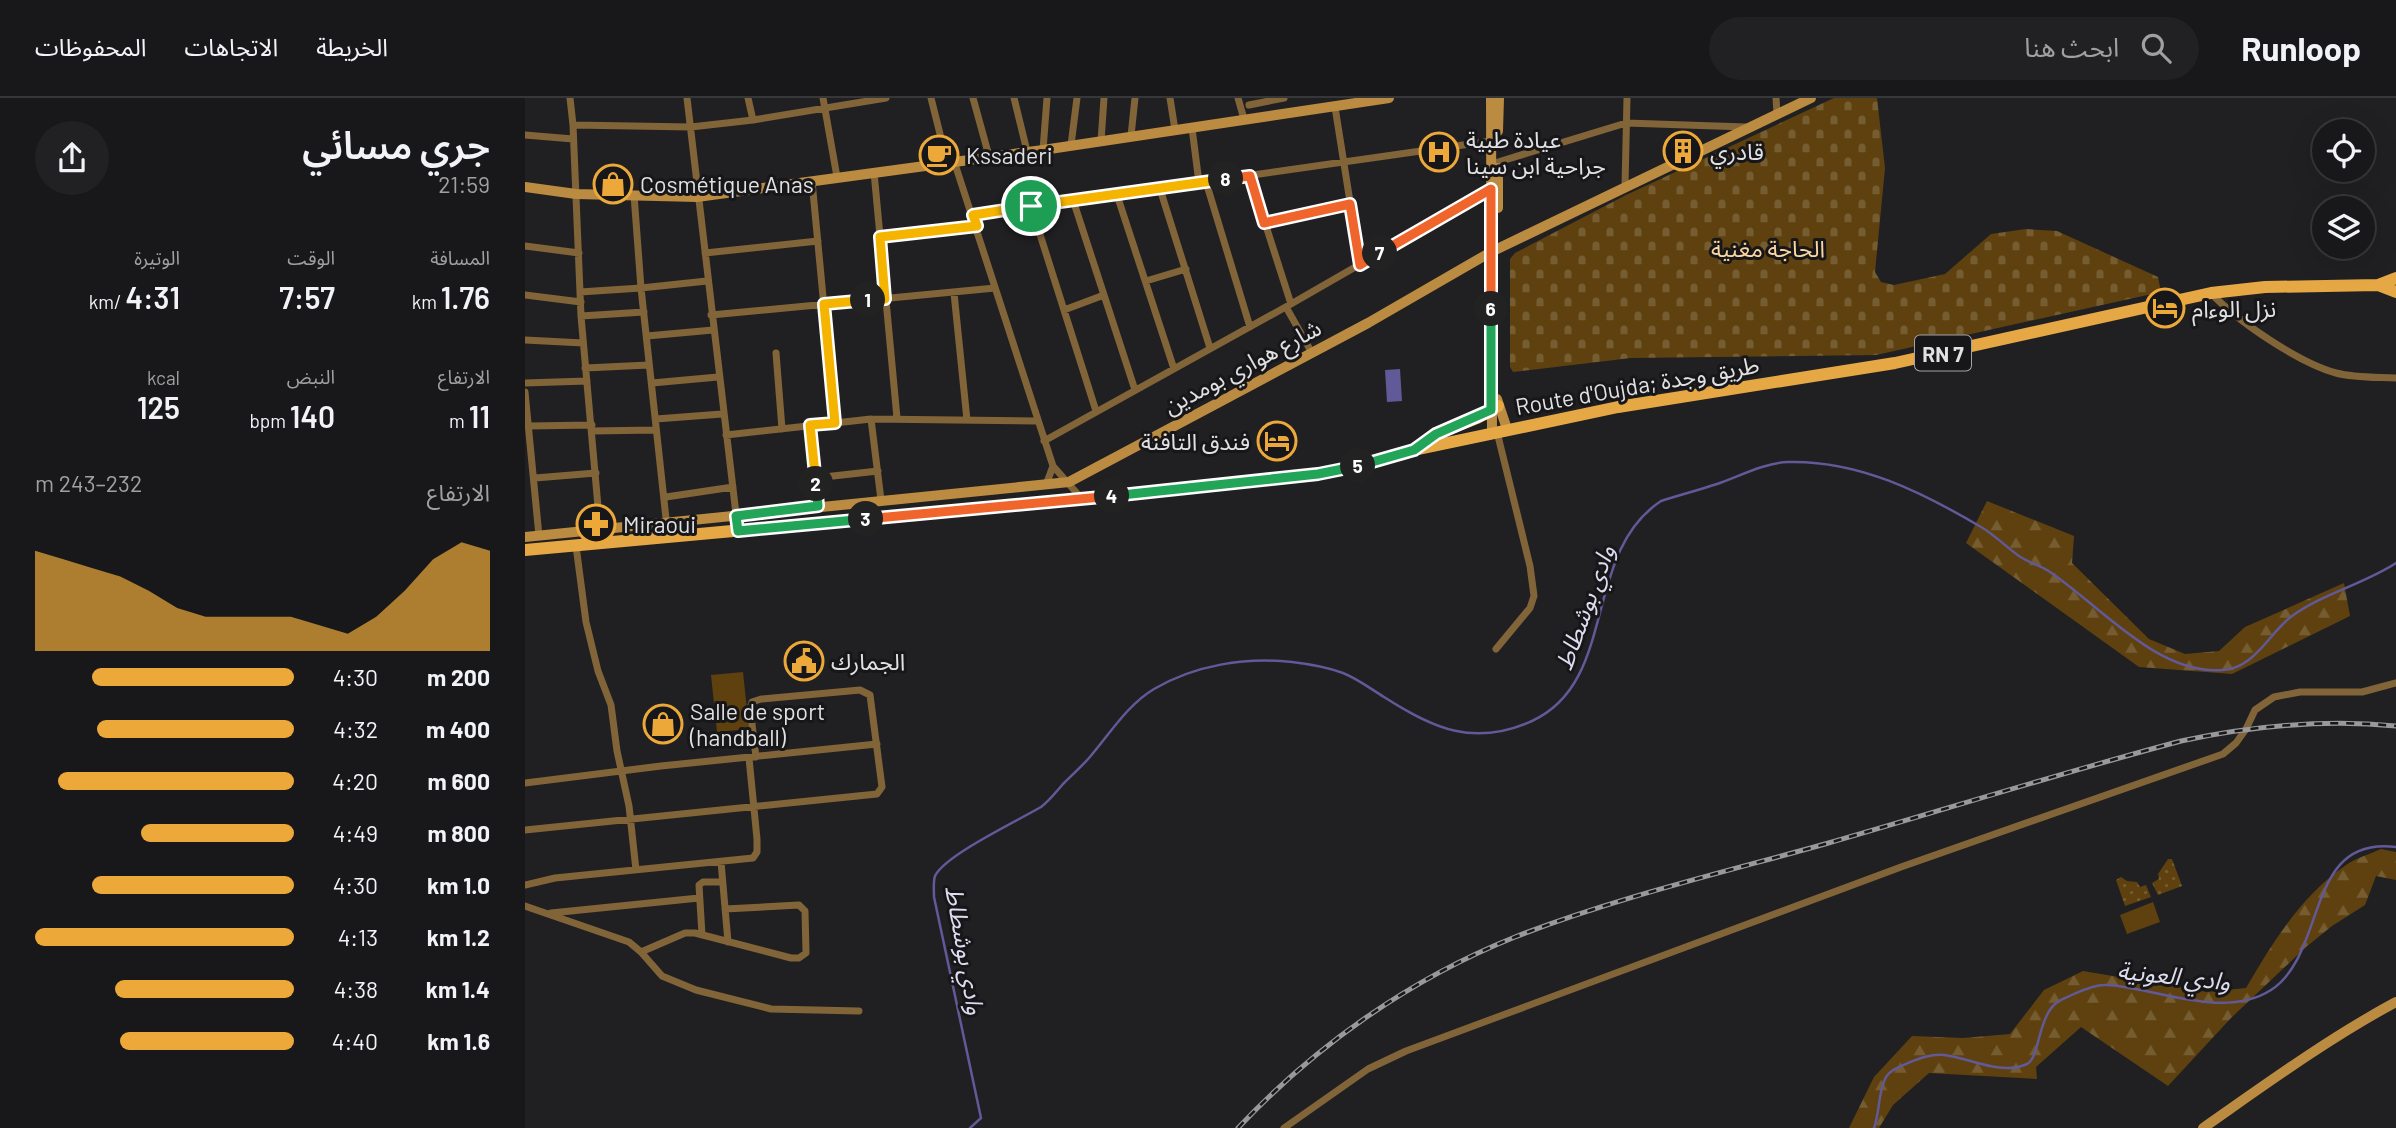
<!DOCTYPE html>
<html lang="ar">
<head>
<meta charset="utf-8">
<style>
	body { margin:0; font-family:Barlow,"Noto Sans Arabic",sans-serif; background:#212123; color:#f1f3f6; direction:rtl; height:100vh; display:flex; flex-direction:column; font-size:26px; white-space:nowrap }
	* { box-sizing:border-box; margin:0 }
	p { font-size:23px; color:#9fa0a2 }
	.icon { flex:none; width:38px; height:38px; fill:none; stroke:currentColor; stroke-width:2; stroke-linecap:round; stroke-linejoin:round }
	.map { position:relative; flex:1; overflow:hidden; direction:ltr }
	.panel { display:flex; flex-direction:column; background:#18181a; width:525px }
	.panel>* { flex:none }
	.tools { position:absolute; left:1787px; top:21px; display:grid; gap:14px }
	.tools a { display:grid; place-items:center; width:63px; height:63px; border-radius:50%; background:#18181a; box-shadow:0 7px 28px #0002,0 0 0 2px #363739; font-size:35px }
	.pin { position:absolute; display:grid; place-items:center; width:60px; height:60px; color:#fff; margin:-30px; border:4px solid #fff; border-radius:50%; box-shadow:0 2px 7px #0007 }
	.km { position:absolute; width:35px; height:35px; margin:-18px; border-radius:50%; background:#222; color:#fff; font-size:19px; line-height:35px; text-align:center }
	.round { display:grid; place-items:center; flex:none; width:74px; height:74px; border-radius:37px; background:#212123 }
	.summary { display:flex; align-items:center; justify-content:space-between; height:119px; padding:0 35px }
	h1 { font-size:38px; font-weight:600; line-height:52px }
	.figures { display:grid; grid-template-columns:repeat(3,1fr); gap:10px; height:119px; padding:7px 35px }
	.figures div { display:grid; align-content:center }
	.figures b { font-size:30px; font-weight:600 }
	.figures small { font-size:19px; font-weight:400 }
	.figures p { font-size:19px }
	.chart { height:196px; padding:14px 35px }
	.chart p { display:flex; justify-content:space-between }
	.chart svg { width:100%; height:126px; margin-top:7px; fill:#eca93a; opacity:.7 }
	ul { padding:0 35px; list-style:none; font-size:23px }
	li { display:grid; grid-template-columns:112px 84px 1fr; align-items:center; height:52px }
	li i { height:18px; border-radius:9px; background:#eca93a }
	header { display:flex; align-items:center; gap:42px; box-sizing:border-box; height:98px; padding:0 35px; background:#18181a; border-bottom:2px solid #363739 }
	header strong { font-size:33px }
	nav { display:flex; gap:38px; margin-inline-start:auto; font-size:24px }
	.search { width:490px; height:63px; background:#212123; display:flex; align-items:center; gap:18px; box-sizing:border-box; padding:0 24px; border-radius:38px; color:#9fa0a2; font-size:26px }
	main { display:flex; flex:1; min-height:0 }
	.map>svg:first-child { display:block }
</style>
</head>
<body>
<header>
<strong>Runloop</strong>
<div class="search"><svg class="icon" aria-label="search" viewBox="0 0 24 24"><circle cx="10" cy="10" r="6"/><path d="M15 15l6 6"/></svg>ابحث هنا</div>
<nav><a>الخريطة</a><a>الاتجاهات</a><a>المحفوظات</a></nav>
</header>
<main>
<div class="map">
<svg width="1871" height="1030" viewBox="0 0 1871 1030">
	<defs>
		<pattern id="grass-dots" width="8" height="8" patternUnits="userSpaceOnUse" patternTransform="scale(1.75)"><rect width="8" height="8" fill="#5e410e"/><path d="M2 2h.1M6 6h.1" fill="none" stroke="#755c31" stroke-width="1.8" stroke-linecap="round"/></pattern>
		<pattern id="forest-firs" width="22" height="20" patternUnits="userSpaceOnUse" patternTransform="scale(1.75)"><rect width="22" height="20" fill="#5e410e"/><path d="M5 1l3.5 6h-7zM16 11l3.5 6h-7z" fill="#755c31"/></pattern>
		<pattern id="cemetery-stones" width="16" height="16" patternUnits="userSpaceOnUse" patternTransform="scale(1.75)"><rect width="16" height="16" fill="#5e410e"/><path d="M2 7V4a2 2 0 0 1 4 0v3zM10 15v-3a2 2 0 0 1 4 0v3z" fill="#755c31"/></pattern>
	</defs>
	<rect width="100%" height="100%" fill="#202022"/>
	<path fill="url(#grass-dots)" d="M1643,761H1647L1657,788L1633,797L1627,785L1634,781L1633,776Z
		M1596,779L1602,783L1612,784L1615,789L1621,787L1626,799L1600,808L1591,782Z"/>
	<path fill="url(#forest-firs)" d="M1462,403L1549,438L1547,465L1624,541L1660,556L1694,553L1720,529L1819,485L1825,518L1707,576L1614,569L1441,445Z
		M1856,751L1871,754V782L1851,778L1840,807L1807,828L1781,849L1706,920L1643,988L1556,929L1511,969L1512,981L1404,975L1368,1007L1354,1030H1324L1349,979L1387,938L1438,940L1485,936L1519,892L1558,873L1682,894L1721,890C1748,844 1776,798 1821,767C1831,760 1845,756 1856,751Z"/>
	<path fill="url(#cemetery-stones)" d="M1309,0H1352L1360,70L1350,174L1356,184L1369,187L1420,176L1466,136L1501,131L1532,133L1633,179L1636,194L1351,257L1106,260L988,274L985,269V161L990,155L1101,97Z"/>
	<path fill="#5e410e" d="M218,574L224,631L192,634L186,577Z
		M1628,804L1635,824L1602,836L1595,817Z"/>
	<path fill="#615998" d="M875,271L877,303L862,304L860,272Z"/>
	<g fill="none" stroke-linecap="round" stroke-linejoin="round">
		<path stroke="#615998" stroke-width="2.5" d="M445,1030L456,1020L409,799C409,792 408,784 410,778C420,757 494,722 516,709C524,703 531,694 538,686C547,677 556,669 564,660C584,637 602,607 629,591C670,567 720,559 767,564C784,566 802,569 818,575C833,581 846,591 859,599C909,631 949,649 1007,623C1094,583 1056,456 1136,403C1155,397 1174,392 1192,386C1215,378 1239,365 1263,364C1333,362 1397,394 1456,429C1470,437 1481,449 1494,458C1503,464 1513,467 1522,472C1573,505 1632,578 1698,572C1730,570 1744,535 1767,518C1799,495 1839,486 1871,465
			M1349,1030C1355,1014 1353,993 1361,979C1366,971 1375,969 1383,965C1395,960 1406,956 1419,957C1445,960 1476,978 1502,966C1514,961 1513,921 1530,906C1535,901 1543,899 1549,896C1558,892 1569,887 1579,887C1590,886 1601,890 1611,891C1652,899 1707,917 1746,892C1803,855 1779,737 1871,749"/>
		<path stroke="#826439" stroke-width="7" d="M45,0L48,27L56,218L75,431
			M162,0L213,433
			M223,0L228,22
			M298,0L312,79
			M406,0L422,64
			M448,0L464,58
			M489,0L502,53
			M645,0L650,32
			M713,0L719,21
			M1251,0L1252,16
			M724,7L759,0
			M810,9L835,167
			M48,27L166,29L228,22L361,0
			M667,30L674,85
			M0,37L48,41
			M606,38L610,0
			M576,43L579,0
			M546,47L552,0
			M518,52L522,0
			M429,63L528,368L557,401
			M973,64L1101,25L1221,29
			M349,74L372,320
			M725,78L766,206
			M287,83L310,325
			M681,84L725,229
			M1100,88L1102,0
			M635,91L685,250
			M109,97L116,190L143,439
			M592,97L649,271
			M548,102L610,292
			M506,108L571,313
			M448,117L973,42
			M739,125L825,106
			M355,139L452,128
			M0,148L54,155
			M180,155L293,143
			M621,183L661,171
			M55,194L116,190L182,183
			M429,195L442,322
			M1686,195C1712,223 1774,265 1811,275C1830,280 1851,279 1871,280
			M0,197L56,204
			M761,209L787,255
			M539,212L579,197
			M186,217L470,190
			M56,218L119,214
			M122,238L188,232
			M0,242L58,245
			M251,255L257,331
			M60,270L124,267
			M0,285L62,283
			M127,285L193,279
			M0,294L14,438
			M131,321L197,316
			M346,321L356,402
			M285,327L293,408
			M4,328L67,327
			M67,333L131,332
			M201,337L346,321L512,323
			M519,343L766,206L966,91
			M10,380L71,375
			M290,380L353,373
			M521,387L528,368
			M141,399L208,389
			M51,448L61,524L73,573L86,607L92,653L104,708L111,772
			M971,551L1005,510L1009,498L1005,468L972,334
			M0,685L136,668L352,646
			M0,732L352,696L357,689L345,597L335,592L236,601L227,604L225,610L231,659
			M196,764L203,844
			M0,787L30,780L228,760L232,754V741L224,660
			M0,808L104,844L116,854L137,878L171,892L246,911L334,913
			M26,815L174,800
			M177,837L174,787L178,784H197
			M116,854L160,835H170L266,860H274L281,855L280,813L274,807L200,811
			M759,1030L843,971L881,953L1376,769L1698,656L1711,645L1721,631L1730,612L1749,599L1775,594H1837L1871,585"/>
		<path stroke="#ba8b41" stroke-width="10" d="M966,0L967,336
			M973,33L974,0
			M0,89L51,96L172,99L518,52L864,0
			M973,110V70
			M972,301L982,331
			M0,439L544,384L843,225L966,154L1286,0
			M1678,1030C1741,986 1804,940 1871,904"/>
		<path stroke="#e6a845" stroke-width="12" d="M1853,187L1871,180
			M893,349L911,336L952,320L973,308
			M0,452L557,401L793,376L834,368L889,352L1093,309L1370,265L1686,195L1740,189L1853,187L1871,194"/>
		<defs>
			<path id="rail" d="M713,1030C790,948 885,881 990,839C1090,800 1196,775 1300,746C1418,712 1536,675 1656,643C1727,628 1798,621 1871,628"/>
		</defs>
		<use href="#rail" stroke="#99999b" stroke-width="5"/>
		<use href="#rail" stroke="#171619" stroke-width="2.5" stroke-dasharray="8" stroke-linecap="butt"/>
	</g>
	<g fill="none" stroke-linecap="round" stroke-linejoin="round">
		<defs>
			<path id="split-1" d="M343,202L360,201L355,139L452,128L448,117L506,108"/>
			<path id="split-2" d="M291,386L285,327L310,325L299,206L343,202"/>
			<path id="split-3" d="M291,386L293,408L211,418L213,433L341,421"/>
			<path id="split-4" d="M341,421L587,398"/>
			<path id="split-5" d="M587,398L793,376L833,368"/>
			<path id="split-6" d="M833,368L889,352L911,336L966,312V211"/>
			<path id="split-7" d="M855,155L966,91V211"/>
			<path id="split-8" d="M701,81L725,78L739,125L825,106L835,167L855,155"/>
			<path id="split-9" d="M506,108L701,81"/>
		</defs>
		<use href="#split-1" stroke="#fff" stroke-width="14"/>
		<use href="#split-2" stroke="#fff" stroke-width="14"/>
		<use href="#split-3" stroke="#fff" stroke-width="14"/>
		<use href="#split-4" stroke="#fff" stroke-width="14"/>
		<use href="#split-5" stroke="#fff" stroke-width="14"/>
		<use href="#split-6" stroke="#fff" stroke-width="14"/>
		<use href="#split-7" stroke="#fff" stroke-width="14"/>
		<use href="#split-8" stroke="#fff" stroke-width="14"/>
		<use href="#split-9" stroke="#fff" stroke-width="14"/>
		<use href="#split-1" stroke="#f5b400" stroke-width="9"/>
		<use href="#split-2" stroke="#f5b400" stroke-width="9"/>
		<use href="#split-3" stroke="#22a559" stroke-width="9"/>
		<use href="#split-4" stroke="#f0652b" stroke-width="9"/>
		<use href="#split-5" stroke="#22a559" stroke-width="9"/>
		<use href="#split-6" stroke="#22a559" stroke-width="9"/>
		<use href="#split-7" stroke="#f0652b" stroke-width="9"/>
		<use href="#split-8" stroke="#f0652b" stroke-width="9"/>
		<use href="#split-9" stroke="#f5b400" stroke-width="9"/>
	</g>
	<defs>
		<symbol id="building-ring" viewBox="-11 -11 22 22"><circle r="9.5" fill="#171619" stroke="#eca93a" stroke-width="1.5"/><path d="M-4-6H4V6H1V3H-1V6H-4ZM-2.5-4.3h1.7v1.8h-1.7ZM.8-4.3h1.7v1.8H.8ZM-2.5-1h1.7V.8h-1.7ZM.8-1h1.7V.8H.8Z" fill="#eca93a"/></symbol>
		<symbol id="hospital-ring" viewBox="-11 -11 22 22"><circle r="9.5" fill="#171619" stroke="#eca93a" stroke-width="1.5"/><path d="M-5-5h3v3.5h4V-5h3V5h-3V1.5h-4V5h-3Z" fill="#eca93a"/></symbol>
		<symbol id="cafe-ring" viewBox="-11 -11 22 22"><circle r="9.5" fill="#171619" stroke="#eca93a" stroke-width="1.5"/><path d="M-5.5-4.5H6V0H3Q3 3.5 0 3.5H-2.5Q-5.5 3.5-5.5 0ZM3-3.2v2h1.7v-2ZM-6 4.5H4V6H-6Z" fill="#eca93a"/></symbol>
		<symbol id="shop-ring" viewBox="-11 -11 22 22"><circle r="9.5" fill="#171619" stroke="#eca93a" stroke-width="1.5"/><path d="M-5-2.5h2.3a2.7 3.5 0 0 1 5.4 0H5L5.5 6h-11ZM-1.5-2.5h3a1.5 2.3 0 0 0-3 0Z" fill="#eca93a"/></symbol>
		<symbol id="hotel-ring" viewBox="-11 -11 22 22"><circle r="9.5" fill="#171619" stroke="#eca93a" stroke-width="1.5"/><path d="M-6-4.5h1.5V1H6V5H4.5V3h-9V5H-6ZM-4 0a1.8 1.8 0 1 1 3.6 0ZM.5 0V-2.5h3Q6-2.5 6 0Z" fill="#eca93a"/></symbol>
		<symbol id="pharmacy-ring" viewBox="-11 -11 22 22"><circle r="9.5" fill="#171619" stroke="#eca93a" stroke-width="1.5"/><path d="M-2-6h4v4h4v4h-4v4h-4v-4h-4v-4h4Z" fill="#eca93a"/></symbol>
		<symbol id="civic-ring" viewBox="-11 -11 22 22"><circle r="9.5" fill="#171619" stroke="#eca93a" stroke-width="1.5"/><path d="M-.6-6.5H3V-4.5H.6V-3L4-1V1h2V6H-6V1h2V-1L-.6-3ZM-1.2 2.5V6h2.4V2.5Z" fill="#eca93a"/></symbol>
	</defs>
	<g fill-rule="evenodd">
		<use href="#building-ring" x="1136" y="31" width="44" height="44"/>
		<use href="#hospital-ring" x="892" y="32" width="44" height="44"/>
		<use href="#cafe-ring" x="392" y="35" width="44" height="44"/>
		<use href="#shop-ring" x="66" y="64" width="44" height="44"/>
		<use href="#hotel-ring" x="1618" y="188" width="44" height="44"/>
		<use href="#hotel-ring" x="730" y="321" width="44" height="44"/>
		<use href="#pharmacy-ring" x="49" y="404" width="44" height="44"/>
		<use href="#civic-ring" x="257" y="541" width="44" height="44"/>
		<use href="#shop-ring" x="116" y="604" width="44" height="44"/>
	</g>
	<g text-anchor="middle" dominant-baseline="central" stroke-width="6" stroke-linejoin="round" paint-order="stroke">
		<rect fill="#171619" stroke="#a4a4a6" stroke-width="2" x="1390" y="237.5" width="56" height="35" rx="5"/>
		<g font-size="21" font-weight="bold" fill="#e1e1e3">
			<text x="1418" y="255">RN 7</text>
		</g>
		<g font-size="23" fill="#e1e1e3" stroke="#171619" text-anchor="start">
			<text x="941" y="41">عيادة طبية<tspan x="941" dy="26">جراحية ابن سينا</tspan></text>
			<text x="1185" y="53">قادري</text>
			<text x="441" y="57">Kssaderi</text>
			<text x="115" y="86">Cosmétique Anas</text>
			<text x="1667" y="210">نزل الوءام</text>
			<text x="725" y="343" text-anchor="end">فندق التافنة</text>
			<text x="98" y="426">Miraoui</text>
			<text x="306" y="563">الجمارك</text>
			<text x="165" y="613">Salle de sport<tspan x="165" dy="26">(handball)</tspan></text>
		</g>
		<g font-size="23" fill="#fad6a3" stroke="#171619">
			<text x="1243" y="150">الحاجة مغنية</text>
		</g>
		<g font-size="23" fill="#e1e1e3" stroke="#171619">
			<text transform="translate(717 268) rotate(-28)">شارع هواري بومدين</text>
			<text transform="translate(1112 287) rotate(-10)">Route d'Oujda; طريق وجدة</text>
		</g>
		<g font-size="24" font-style="italic" fill="#deddef" stroke="#171619">
			<text transform="translate(1059 509) rotate(-70)">وادي بوشطاط</text>
			<text transform="translate(441 852) rotate(80)">وادي بوشطاط</text>
			<text transform="translate(1649 877) rotate(6)">وادي العونية</text>
		</g>
	</g>
</svg>
<div class="tools">
<a><svg class="icon" aria-label="locate" viewBox="0 0 24 24"><circle cx="12" cy="12" r="6"/><path d="M12 2v4M12 18v4M2 12h4M18 12h4"/></svg></a>
<a><svg class="icon" aria-label="layers" viewBox="0 0 24 24"><path d="M12 4l9 5-9 5-9-5zM3 14l9 5 9-5"/></svg></a>
</div>
<div class="pin" style="left:506px;top:108px;background:#1e9e55"><svg class="icon" aria-label="arrive" viewBox="0 0 24 24"><path d="M6 21V4h12l-3 4 3 4H6"/></svg></div>
<b class="km" style="left:343px;top:202px">1</b>
<b class="km" style="left:291px;top:386px">2</b>
<b class="km" style="left:341px;top:421px">3</b>
<b class="km" style="left:587px;top:398px">4</b>
<b class="km" style="left:833px;top:368px">5</b>
<b class="km" style="left:966px;top:211px">6</b>
<b class="km" style="left:855px;top:155px">7</b>
<b class="km" style="left:701px;top:81px">8</b>
</div>
<section class="panel">
<div class="summary"><div><h1>جري مسائي</h1><p>21:59</p></div><a class="round"><svg class="icon" aria-label="share" viewBox="0 0 24 24"><path d="M12 15V3M7 8l5-5 5 5M5 13v7h14v-7"/></svg></a></div>
<div class="figures">
<div><p>المسافة</p><b>1.76<small> km</small></b></div>
<div><p>الوقت</p><b>7:57</b></div>
<div><p>الوتيرة</p><b>4:31<small> /km</small></b></div>
</div>
<div class="figures">
<div><p>الارتفاع</p><b>11<small> m</small></b></div>
<div><p>النبض</p><b>140<small> bpm</small></b></div>
<div><p>kcal</p><b>125</b></div>
</div>
<div class="chart"><p><span>الارتفاع</span>232–243 m</p>
<svg viewBox="0 0 160 44" preserveAspectRatio="none"><path d="M0 44V9L10 12L20 15L30 18L40 23L50 29L60 32L70 32L80 32L90 32L100 35L110 38L120 32L130 23L140 12L150 6L160 9V44z"/></svg>
</div>
<ul>
<li><b>200 m</b>4:30<i style="width:78%"></i></li>
<li><b>400 m</b>4:32<i style="width:76%"></i></li>
<li><b>600 m</b>4:20<i style="width:91%"></i></li>
<li><b>800 m</b>4:49<i style="width:59%"></i></li>
<li><b>1.0 km</b>4:30<i style="width:78%"></i></li>
<li><b>1.2 km</b>4:13<i style="width:100%"></i></li>
<li><b>1.4 km</b>4:38<i style="width:69%"></i></li>
<li><b>1.6 km</b>4:40<i style="width:67%"></i></li>
</ul>
</section>
</main>
</body>
</html>
